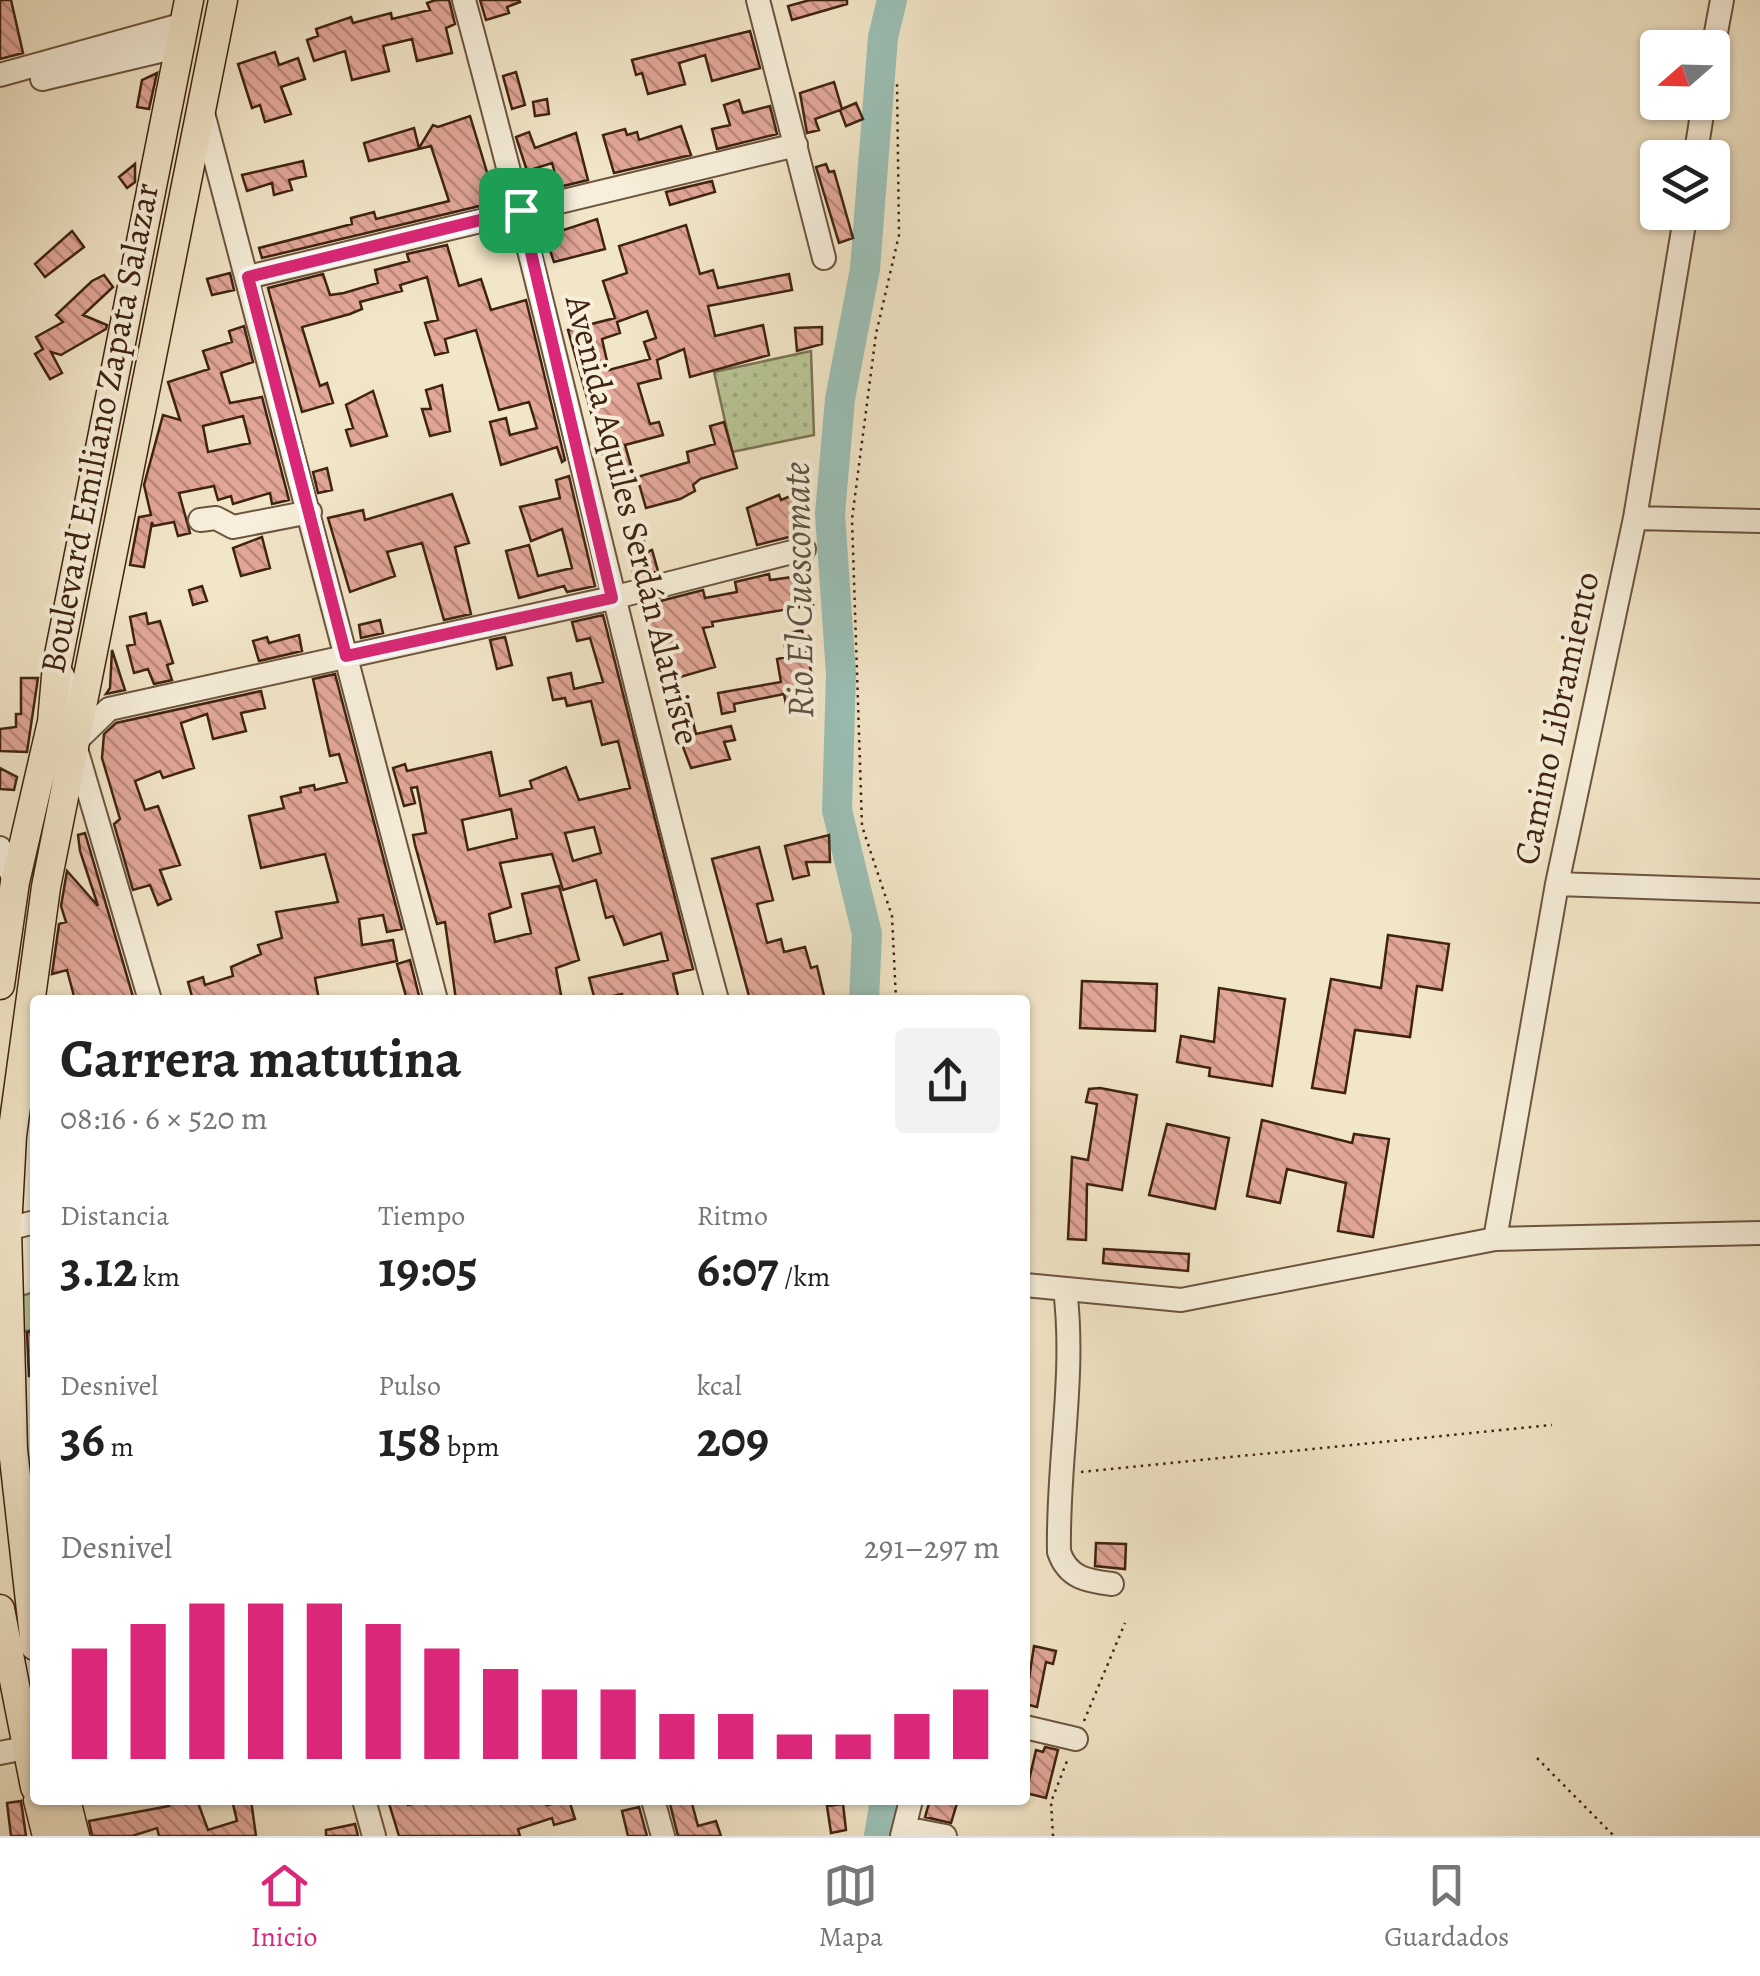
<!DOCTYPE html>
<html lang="es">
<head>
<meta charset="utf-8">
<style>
	body { margin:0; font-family:Alegreya,serif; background:#f2f2f2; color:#222; height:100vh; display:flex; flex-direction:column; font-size:38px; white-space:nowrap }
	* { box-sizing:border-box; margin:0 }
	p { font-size:32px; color:#767676 }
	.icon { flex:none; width:55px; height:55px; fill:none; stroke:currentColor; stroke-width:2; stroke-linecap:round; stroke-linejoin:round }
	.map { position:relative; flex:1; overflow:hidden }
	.drawer { position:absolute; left:30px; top:995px; width:1000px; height:810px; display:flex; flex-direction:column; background:#fff; border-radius:10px; box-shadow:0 2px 8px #0004 }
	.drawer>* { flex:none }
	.needle { width:65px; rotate:250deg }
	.buttons { position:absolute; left:1640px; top:30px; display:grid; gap:20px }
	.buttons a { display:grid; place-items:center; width:90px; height:90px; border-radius:10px; background:#fff; box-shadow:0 2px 8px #0004; font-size:50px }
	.pin { position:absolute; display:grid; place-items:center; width:85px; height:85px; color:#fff; margin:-42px; border-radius:20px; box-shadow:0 5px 15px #0006 }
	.round { display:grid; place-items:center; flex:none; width:105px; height:105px; border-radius:10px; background:#f2f2f2 }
	.head { display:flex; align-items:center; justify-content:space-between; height:170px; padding:0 30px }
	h1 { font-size:55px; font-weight:600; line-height:75px }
	.metrics { display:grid; grid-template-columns:repeat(3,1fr); gap:15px; height:170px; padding:10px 30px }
	.metrics div { display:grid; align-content:center }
	.metrics b { font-size:50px; font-weight:600 }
	.metrics small { font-size:28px; font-weight:400 }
	.metrics p { font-size:28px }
	.chart { height:280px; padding:20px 30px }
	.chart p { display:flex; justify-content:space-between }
	.chart svg { width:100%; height:180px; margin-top:10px; stroke:#db2777; stroke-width:6 }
	.dock { display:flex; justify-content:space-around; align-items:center; height:140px; border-top:2px solid #e0e0e0; background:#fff; font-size:28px; color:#767676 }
	.dock a { display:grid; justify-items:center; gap:5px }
	.dock .on { color:#db2777 }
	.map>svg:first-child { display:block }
</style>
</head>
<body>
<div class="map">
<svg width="1760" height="1836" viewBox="0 0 1760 1836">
	<defs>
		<pattern id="grass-tufts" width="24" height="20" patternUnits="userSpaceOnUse" patternTransform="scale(2.5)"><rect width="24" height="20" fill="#b9c596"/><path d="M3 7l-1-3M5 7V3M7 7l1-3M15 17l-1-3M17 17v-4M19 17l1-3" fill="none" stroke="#a0a980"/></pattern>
		<pattern id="park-dots" width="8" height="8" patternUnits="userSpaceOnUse" patternTransform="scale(2.5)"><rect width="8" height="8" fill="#b9c596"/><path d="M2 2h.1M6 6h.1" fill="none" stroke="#a0a980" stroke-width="1.8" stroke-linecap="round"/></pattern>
		<pattern id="building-back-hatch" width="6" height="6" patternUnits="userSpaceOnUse" patternTransform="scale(2.5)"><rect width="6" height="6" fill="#e2a799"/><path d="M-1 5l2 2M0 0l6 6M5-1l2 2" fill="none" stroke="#b9887b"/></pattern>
	</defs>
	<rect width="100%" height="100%" fill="#f2e6c8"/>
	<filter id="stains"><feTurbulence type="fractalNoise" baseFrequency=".002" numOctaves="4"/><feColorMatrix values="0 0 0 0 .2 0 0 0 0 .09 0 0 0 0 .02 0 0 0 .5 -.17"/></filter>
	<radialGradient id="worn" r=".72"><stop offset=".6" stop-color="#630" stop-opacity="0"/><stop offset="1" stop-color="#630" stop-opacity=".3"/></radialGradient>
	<path fill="url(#grass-tufts)" stroke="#7c7454" stroke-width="2.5" d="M35,1292V1329L22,1332L21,1296Z"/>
	<path fill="url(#park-dots)" stroke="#7c7454" stroke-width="2.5" d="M811,351L814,435L732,452L714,372Z"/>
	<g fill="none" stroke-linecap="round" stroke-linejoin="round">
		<path stroke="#9bc0b6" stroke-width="30" d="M864,1000L867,934L837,810L841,674L830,514L840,399L865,269L883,37L892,0
			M879,1836L885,1800"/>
	</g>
	<path fill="url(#building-back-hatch)" stroke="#3f2311" stroke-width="2.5" fill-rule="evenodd" d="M0,0H11L23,53L0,59Z
		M436,0H449L455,24L446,28L452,53L417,61L412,39L383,46L389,71L352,80L345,51L314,61L307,40L318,36L316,29L351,17L353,23L391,13L392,19L430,10L427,3Z
		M480,0H519L520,2L507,7L509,13L486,20Z
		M810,0H847V4L792,20L788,6Z
		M750,31L760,68L712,81L705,55L679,63L685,84L648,94L642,73L636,75L632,60Z
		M275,52L279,65L298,58L305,79L281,87L291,114L265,122L260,105L252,108L238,64Z
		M516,72L525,105L512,109L503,76Z
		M157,73L149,109L137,107L142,80Z
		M834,82L842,109L856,103L863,119L846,126L840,110L815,119L819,130L807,133L800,93Z
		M547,99L549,114L535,116L533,102Z
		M739,100L743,113L770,106L777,134L717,149L712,129L730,125L724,105Z
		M470,116L496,202L262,258L259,248L352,224L351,218L374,212L376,219L449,201L431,146L369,161L364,143L414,128L419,148L433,125L438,127Z
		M681,126L691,155L614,173L603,135L625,129L627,135L637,132L639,140Z
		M529,132L535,148L576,133L588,180L559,187L552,163L527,171L516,137Z
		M303,161L306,176L289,180L292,190L274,195L272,183L247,191L242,175Z
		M135,164V182L127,188L119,177Z
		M826,164L829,172L834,171L853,238L839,243L816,167Z
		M712,181L715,192L670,205L666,192Z
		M597,219L605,249L554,262L545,236Z
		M686,225L700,274L713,270L718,288L789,274L792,290L708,306L715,336L763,325L769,355L690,377L684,349L657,360L661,378L638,384L650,424L659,422L663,435L625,445L635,480L612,487L568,330L615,318L603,281L627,273L619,246ZM647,311L656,338L644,342L650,359L609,370L602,339L620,333L617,322Z
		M508,230L512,246L499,249L495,233Z
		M72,231L84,247L45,277L35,264Z
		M447,245L459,286L481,279L491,310L526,300L565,460L562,462L557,447L501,465L490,422L506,418L510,435L537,428L529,402L499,410L476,330L445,339L448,352L435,355L425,323L438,320L427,277L400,285L402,291L360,302L362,309L350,314L302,327L320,386L327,383L333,403L302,412L268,288L323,274L330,295L344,293L378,283L375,270L409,261L407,254Z
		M230,273L234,290L212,295L207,279Z
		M104,275L113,287L83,315L107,325L106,329L61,355L51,352L62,373L50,379L35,354L43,349L36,337L63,322L56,315L92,281Z
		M244,326L253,362L221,373L230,403L262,397L289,500L272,504L270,493L233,504L231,496L218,500L214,486L179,493L190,533L178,536L174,522L153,526L152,522L144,567L130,565L139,517L151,515L144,485L163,415L180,420L168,382L209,369L203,351L232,342L229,331ZM243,416L250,443L208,452L203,426Z
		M822,327V344L797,351L795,328Z
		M442,385L450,431L430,436L422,409H431L426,390Z
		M373,391L387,436L351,446L346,430L353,428L346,405Z
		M724,422L737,468L700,479L693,485L695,491L680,499L646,508L637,477L689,462L687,452L715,444L710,426Z
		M327,468L332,490L318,493L313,472Z
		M569,476L595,586L567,592L564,586L519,598L506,551L529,545L538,576L572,568L562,529L531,541L520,507L560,498L556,480Z
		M452,494L469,543L455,547L471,614L444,620L422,543L387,552L395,576L350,592L328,518L363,510L365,520Z
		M795,494L805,527L789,537L757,545L747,508L779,495L781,500Z
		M262,537L270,568L241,576L233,548Z
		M644,541L647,552L652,550L658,571L634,577L628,546Z
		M769,574L770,580L808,575L813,605L712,622L713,626L703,628L715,667L677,678L676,670L659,675L641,606L703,590L705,598L737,592L735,582Z
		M202,586L207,601L193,605L189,590Z
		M146,613L148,624L160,621L173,663L167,665L172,680L154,684L148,669L134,673L127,646L135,644L130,617Z
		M603,615L693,969L673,974L679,1000H623L622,994L595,1000L589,978L668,960L661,933L624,945L613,916L606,918L596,880L563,890L552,854L500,863L511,907L489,914L495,942L531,933L522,894L559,886L579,960L556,968L562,1000H456L445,922L437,924L415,845L413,835L426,833L417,787L411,788L415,803L404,806L393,768L405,764L407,771L491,752L500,796L532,788L530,781L566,767L579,800L630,788L618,741L602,745L591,701L567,706L565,698L553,700L548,678L571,673L574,689L603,682L590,638L577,641L572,622ZM511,809L517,838L468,850L462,820ZM594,827L601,853L573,861L565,833Z
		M380,620L383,633L361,638L359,625Z
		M802,630L812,676L799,679V701L786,704L784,694L734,704L735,711L722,714L718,693L781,682L777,659L787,657L782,635Z
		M299,635L302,651L259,661L253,641L267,637L269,643Z
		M505,637L512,665L497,669L490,640Z
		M112,650L125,690L106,694L110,688Z
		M335,674L402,929L387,932L383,915L359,919L362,945L393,940L397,961L315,978L319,1000H193L188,982L203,977L205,985L233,976L231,967L261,954L258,945L282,938L276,912L338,902L325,854L261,868L249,816L284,808L281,797L301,792L300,788L314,785L315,790L347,782L339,754L330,756L313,679Z
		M21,678H38L27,752L0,751V729L16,727V714H21Z
		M261,691L265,708L241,713L246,731L213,739L207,714L181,723L194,768L163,778L160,771L135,781L145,810L158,806L180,865L160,870L171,899L158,905L150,885L133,890L114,824L120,819L102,758L104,734L116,723Z
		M688,702L696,734L731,726L735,740L724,742L730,759L691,768L668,707Z
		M0,768L17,777L14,790L0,789Z
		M85,833L134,1000H75L67,970L52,974L59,924L66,922L61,906L67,871L98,906L80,851L78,835Z
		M829,835L830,862H806L809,875L793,879L785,846Z
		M759,847L773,900L757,904L767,943L781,939L784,952L805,947L811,968L817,966L825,1000H750L712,859Z
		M1388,935L1449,944L1442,990L1417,986L1410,1037L1355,1030L1345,1093L1312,1088L1331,979L1381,988Z
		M410,960L420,1000H407L397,964Z
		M1082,981L1157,984L1155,1031L1080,1028Z
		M1219,988L1285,999L1272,1086L1209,1076L1210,1068L1177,1062L1181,1036L1214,1042Z
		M1100,1088L1137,1095L1122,1190L1087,1184L1086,1240L1068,1239L1072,1157L1088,1160L1097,1104L1086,1102L1089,1089Z
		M1262,1120L1352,1143L1354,1134L1389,1139L1373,1237L1338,1231L1346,1183L1287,1169L1280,1203L1247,1196Z
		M1167,1124L1229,1138L1215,1209L1149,1195Z
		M1104,1249L1189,1254L1188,1271L1103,1263Z
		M35,1331V1376H29L27,1332Z
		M1096,1543L1126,1544L1125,1569L1095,1566Z
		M1034,1646L1056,1651L1053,1664L1046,1662L1037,1707L1025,1704Z
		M1045,1747L1058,1750L1046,1798L1026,1793L1036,1750L1043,1752Z
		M168,1800H197L208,1830L237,1821L232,1800H251L256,1836H159L157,1828L132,1836H92L89,1821L169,1806Z
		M388,1800H406L408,1805L426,1800H545L547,1805L569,1800L575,1819L554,1825L552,1818L518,1829L520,1836H399Z
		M669,1800H691L698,1826L716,1821L721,1836H678Z
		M930,1800H958L951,1823L925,1817Z
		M21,1801L26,1836H11L7,1803Z
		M843,1804L846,1830L831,1833L827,1806Z
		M639,1807L647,1836H628L622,1811Z
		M355,1824L358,1836H326V1830Z"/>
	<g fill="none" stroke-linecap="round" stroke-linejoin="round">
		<defs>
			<path id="minor" d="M464,0C554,332 627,668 717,1000
				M758,0L824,258
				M1712,54L1722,0
				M0,75L184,24
				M42,79L181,46
				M202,109L436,1000
				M1695,158L1704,102
				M248,277L796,145
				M1635,518L1760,521
				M200,520L216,518L233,527L310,512
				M57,665L71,691L74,742L150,1000
				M77,740L109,709L612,598L804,549
				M0,848L15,882
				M1557,884L1760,891
				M7,1229L35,1222
				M1495,1239L1557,884L1635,518L1686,212
				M1025,1285L1181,1300L1495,1239L1760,1233
				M1065,1289C1076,1375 1057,1465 1059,1552C1068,1578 1087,1581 1112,1584
				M1025,1727L1076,1739
				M0,1753L25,1748
				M364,1800L374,1836
				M653,1800L663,1836
				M904,1828L945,1836
				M902,1836L911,1800"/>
			<path id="major" d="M0,985L15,882L52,722L57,665L189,0
				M0,1609L35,1787
				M35,1646L13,1449L7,1229L12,1136L46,887L223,0
				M38,1800L47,1836
				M66,1800L75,1836"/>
		</defs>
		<use href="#minor" stroke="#6c543f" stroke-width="26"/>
		<use href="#major" stroke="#3f2311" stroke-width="31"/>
		<path stroke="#3f2311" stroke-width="2.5" stroke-dasharray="2.5 5" stroke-linecap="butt" d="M896,1000L892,916L862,826L852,519L876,334L899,235L897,82
			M1081,1472L1552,1425
			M1084,1721L1125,1623
			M1537,1758L1614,1836
			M1053,1836L1051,1802L1067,1761"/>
		<use href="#minor" stroke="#f7efdb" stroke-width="22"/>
		<use href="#major" stroke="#f2e6c8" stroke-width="28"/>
	</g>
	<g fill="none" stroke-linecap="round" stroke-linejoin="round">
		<defs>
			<path id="route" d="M521,210L612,598L346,656L248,277Z"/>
		</defs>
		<use href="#route" stroke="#fff" stroke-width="20"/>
		<use href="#route" stroke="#db2777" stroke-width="12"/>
	</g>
	<g text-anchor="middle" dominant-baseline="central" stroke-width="8" stroke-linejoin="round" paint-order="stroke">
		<g font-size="35" fill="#3f2311" stroke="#f7efdb">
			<text transform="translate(99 428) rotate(-79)">Boulevard Emiliano Zapata Salazar</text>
			<text transform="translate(633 520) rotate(76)">Avenida Aquiles Serdán Alatriste</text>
			<text transform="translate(1556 718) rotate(-78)">Camino Libramiento</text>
		</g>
		<g font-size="38" font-style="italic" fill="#5b5243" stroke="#f7efdb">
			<text transform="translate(798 590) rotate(-91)">Rio El Cuescomate</text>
		</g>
	</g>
	<rect width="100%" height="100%" filter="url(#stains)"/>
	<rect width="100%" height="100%" fill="url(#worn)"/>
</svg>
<div class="buttons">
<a><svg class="needle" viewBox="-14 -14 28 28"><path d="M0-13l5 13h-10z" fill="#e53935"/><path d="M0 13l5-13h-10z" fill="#767676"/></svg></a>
<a><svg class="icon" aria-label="layers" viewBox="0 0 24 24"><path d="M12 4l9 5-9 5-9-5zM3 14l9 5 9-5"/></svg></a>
</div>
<div class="pin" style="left:521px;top:210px;background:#1e9e55"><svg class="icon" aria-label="arrive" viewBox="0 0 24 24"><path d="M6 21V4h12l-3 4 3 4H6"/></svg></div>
<section class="drawer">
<div class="head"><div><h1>Carrera matutina</h1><p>08:16 · 6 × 520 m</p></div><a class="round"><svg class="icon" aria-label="share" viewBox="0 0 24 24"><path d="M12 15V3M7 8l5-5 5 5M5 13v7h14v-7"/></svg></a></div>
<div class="metrics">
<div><p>Distancia</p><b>3.12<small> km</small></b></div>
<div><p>Tiempo</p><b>19:05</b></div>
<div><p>Ritmo</p><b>6:07<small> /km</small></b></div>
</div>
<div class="metrics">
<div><p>Desnivel</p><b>36<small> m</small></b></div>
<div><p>Pulso</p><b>158<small> bpm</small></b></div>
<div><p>kcal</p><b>209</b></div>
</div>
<div class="chart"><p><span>Desnivel</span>291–297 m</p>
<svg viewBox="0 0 160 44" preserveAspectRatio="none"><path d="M5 44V17M15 44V11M25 44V6M35 44V6M45 44V6M55 44V11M65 44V17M75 44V22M85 44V27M95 44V27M105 44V33M115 44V33M125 44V38M135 44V38M145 44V33M155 44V27"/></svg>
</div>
</section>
</div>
<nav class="dock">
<a class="on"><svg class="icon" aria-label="home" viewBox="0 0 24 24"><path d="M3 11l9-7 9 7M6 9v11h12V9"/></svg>Inicio</a>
<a><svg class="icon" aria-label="map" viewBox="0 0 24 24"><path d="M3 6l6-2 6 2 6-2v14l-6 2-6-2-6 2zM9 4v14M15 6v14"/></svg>Mapa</a>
<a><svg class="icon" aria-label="saved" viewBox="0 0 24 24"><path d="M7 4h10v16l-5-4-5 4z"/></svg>Guardados</a>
</nav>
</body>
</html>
